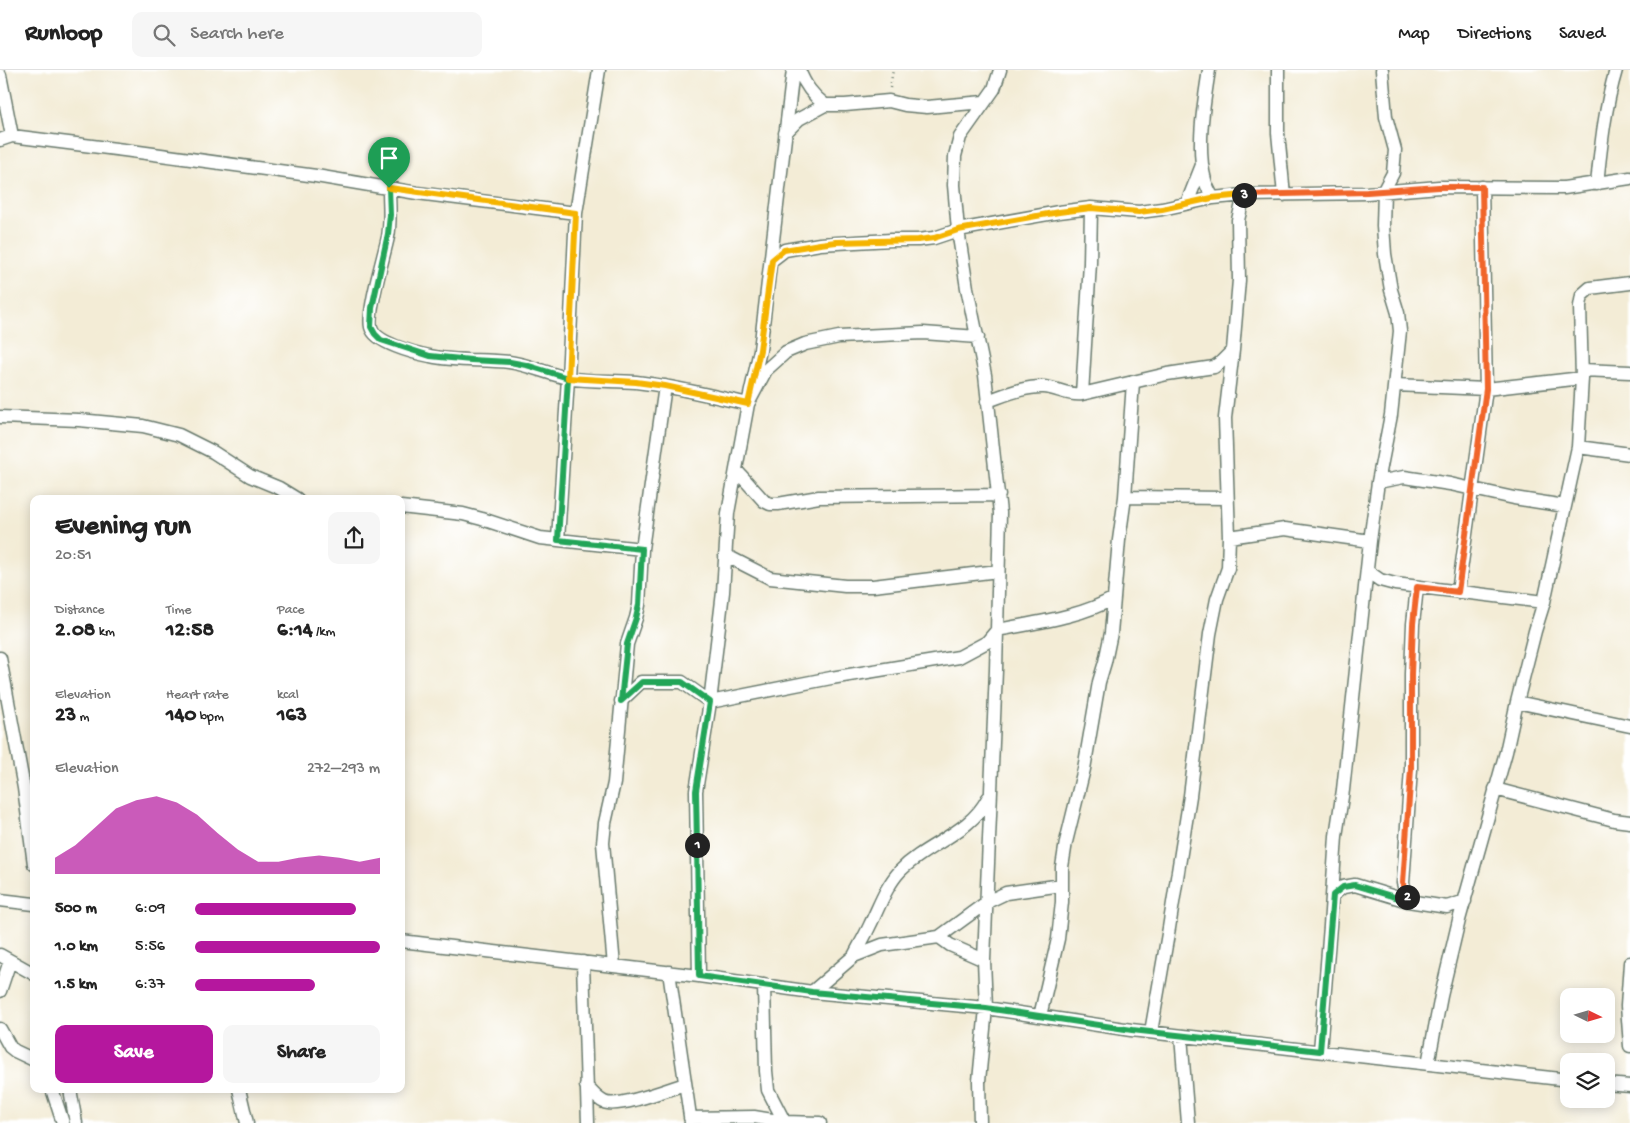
<!DOCTYPE html>
<html lang="en">
<head>
<meta charset="utf-8">
<style>
	body { margin:0; font-family:"Gochi Hand",sans-serif; background:#f6f6f6; color:#222; height:100vh; display:flex; flex-direction:column; font-size:19px; white-space:nowrap }
	* { box-sizing:border-box; margin:0 }
	p { font-size:16px; color:#767676 }
	.icon { flex:none; width:28px; height:28px; fill:none; stroke:currentColor; stroke-width:2; stroke-linecap:round; stroke-linejoin:round }
	.map { position:relative; flex:1; overflow:hidden }
	.drawer { position:absolute; left:30px; top:425px; width:375px; height:598px; display:flex; flex-direction:column; background:#fff; border-radius:10px; box-shadow:0 2px 12px #0003 }
	.drawer>* { flex:none }
	.needle { width:32px; rotate:95deg }
	.tools { position:absolute; left:1560px; top:918px; display:grid; gap:10px }
	.tools a { display:grid; place-items:center; width:55px; height:55px; border-radius:10px; background:#fff; box-shadow:0 2px 12px #0003; font-size:25px }
	.pin { position:absolute; display:grid; place-items:center; width:42px; height:42px; color:#fff; margin:-51px -21px; border-radius:50% 50% 50% 0; rotate:-45deg; box-shadow:0 0 5px #0007 }
	.pin .icon { rotate:45deg }
	.km { position:absolute; width:25px; height:25px; margin:-12px; border-radius:50%; background:#222; color:#fff; font-size:14px; line-height:25px; text-align:center }
	.round { display:grid; place-items:center; flex:none; width:52px; height:52px; border-radius:10px; background:#f6f6f6 }
	.summary { display:flex; align-items:center; justify-content:space-between; height:85px; padding:0 25px }
	h1 { font-size:28px; font-weight:700; line-height:38px }
	.figures { display:grid; grid-template-columns:repeat(3,1fr); gap:8px; height:85px; padding:5px 25px }
	.figures div { display:grid; align-content:center }
	.figures b { font-size:21px; font-weight:700 }
	.figures small { font-size:14px; font-weight:400 }
	.figures p { font-size:14px }
	.chart { height:140px; padding:10px 25px }
	.chart p { display:flex; justify-content:space-between }
	.chart svg { width:100%; height:90px; margin-top:5px; fill:#b5179e; opacity:.7 }
	.button { display:flex; gap:10px; margin-top:auto; padding:10px 25px }
	.button a { flex:1; height:58px; border-radius:10px; background:#b5179e; color:#fff; font-size:20px; font-weight:700; line-height:58px; text-align:center }
	.button a+a { background:#f6f6f6; color:#222 }
	ul { padding:0 25px; list-style:none; font-size:16px }
	li { display:grid; grid-template-columns:80px 60px 1fr; align-items:center; height:38px }
	li i { height:12px; border-radius:6px; background:#b5179e }
	header { display:flex; align-items:center; gap:30px; box-sizing:border-box; height:70px; padding:0 25px; background:#fff; border-bottom:1px solid #e0e0e0 }
	header strong { font-size:24px }
	nav { display:flex; gap:28px; margin-inline-start:auto; font-size:18px }
	.search { width:350px; height:45px; background:#f6f6f6; display:flex; align-items:center; gap:12px; box-sizing:border-box; padding:0 18px; border-radius:10px; color:#767676; font-size:19px }
	.map>svg:first-child { display:block }
</style>
</head>
<body>
<header>
<strong>Runloop</strong>
<div class="search"><svg class="icon" aria-label="search" viewBox="0 0 24 24"><circle cx="10" cy="10" r="6"/><path d="M15 15l6 6"/></svg>Search here</div>
<nav><a>Map</a><a>Directions</a><a>Saved</a></nav>
</header>
<div class="map">
<svg width="1630" height="1053" viewBox="0 0 1630 1053">
	<rect width="100%" height="100%" fill="#fff"/>
	<filter id="ink" filterUnits="userSpaceOnUse"><feTurbulence type="fractalNoise" baseFrequency=".02" numOctaves="2"/><feDisplacementMap in="SourceGraphic" scale="10" xChannelSelector="R" yChannelSelector="G"/><feConvolveMatrix kernelMatrix="1 2 1 2 8 2 1 2 1" color-interpolation-filters="sRGB"/></filter>
	<filter id="wash" filterUnits="userSpaceOnUse"><feTurbulence type="fractalNoise" baseFrequency=".0096" numOctaves="4" result="noise"/><feDisplacementMap in="SourceGraphic" scale="20" xChannelSelector="R" yChannelSelector="G"/><feGaussianBlur stdDeviation="1.12" result="paint"/><feColorMatrix in="noise" values="0 0 0 0 0 0 0 0 0 0 0 0 0 0 0 0 0 1.4 0 .05"/><feComposite in="paint" operator="in"/></filter>
	<g filter="url(#wash)">
		<rect width="100%" height="100%" fill="#f3ecd6"/>
	</g>
	<g filter="url(#ink)">
		<g fill="none" stroke-linecap="round" stroke-linejoin="round">
			<defs>
				<path id="minor" d="M799,0C805,15 812,25 825,35
					M1209,0C1204,32 1196,78 1205,110C1206,116 1210,122 1213,128
					M1278,0V63L1284,125
					M0,5L12,66L0,70
					M785,63L799,49L825,35H845L889,31L905,35L927,37L984,32
					M12,66L124,80L316,106L417,123L576,143
					M1597,114C1601,75 1605,37 1616,0
					M389,118C389,134 391,151 388,167C384,186 367,241 371,257C375,273 414,283 430,286C456,292 483,289 509,292C530,295 548,304 568,308C590,312 614,310 636,312C674,316 711,326 748,334L766,300L786,282L805,274L839,267L923,263L978,267
					M1187,133L1202,95
					M772,190L785,180L820,174L891,170H918L934,168L958,160L1059,142L1091,138L1139,142L1162,139L1213,128L1244,125L1367,123L1439,117L1564,118L1630,108
					M1582,300L1630,302
					M1395,315L1486,319L1582,308
					M1082,324L1090,193L1091,138
					M987,331C1005,325 1025,316 1044,317C1057,318 1069,326 1082,324L1167,304L1214,297L1221,292L1233,280
					M0,347L79,350L143,356L179,365L213,382L250,406L279,418L297,429
					M1578,377L1630,384
					M736,400L764,431L770,434H778L819,427L999,425
					M1378,412L1404,407L1450,414L1514,428L1565,436
					M1125,427L1133,312
					M401,437L463,444L482,449L540,468L642,479
					M1229,467L1285,459L1370,471
					M558,470L568,308L576,143L599,0
					M725,485L770,508L845,516H873L998,501
					M1367,501L1380,510L1395,514L1544,532
					M1458,522L1486,319L1482,117
					M0,588L24,718L34,794
					M621,631L641,612H682L710,632L831,608L959,587L987,572L997,560C1038,552 1078,548 1114,528
					M1517,632L1630,656
					M1495,719L1614,750L1630,752
					M1333,825L1343,817L1355,815L1408,831L1447,837L1465,831
					M0,830L34,834
					M1408,831L1403,813L1411,699V604L1413,554L1417,517
					M939,867L950,875L984,890
					M401,871L699,906L812,922L986,938L1131,960L1569,1010
					M0,885L34,904
					M854,886C859,876 865,866 870,855C879,837 886,816 900,801C927,773 970,764 988,728
					M583,892L588,1053
					M1630,893L1627,936L1630,976
					M614,896L603,773L605,753L614,713L627,574L636,548L639,535L642,479L665,316
					M669,902L691,1053
					M699,906L696,721L710,632L723,522L728,443L748,334L760,280L793,0
					M764,915L766,1001L768,1020L785,1053
					M0,921L10,891
					M812,922L854,886L882,875L939,867L987,832L1006,823L1062,815
					M1040,946L1058,869L1062,832V797L1066,772L1084,699L1099,612L1105,592L1111,563L1119,470L1125,427L1227,428
					M0,959L10,977L15,981L34,990
					M1151,962L1169,858L1190,726L1210,564L1217,529L1228,498L1229,467L1225,348L1233,280L1239,210L1238,150L1244,125
					M1181,966L1188,1053
					M1320,981L1330,856L1336,766L1343,720L1370,471L1378,412L1391,345L1400,261L1398,243L1391,220L1385,184L1383,156L1384,120L1393,103L1395,80L1386,47L1382,0
					M1428,994L1441,926L1459,850L1506,682L1517,632L1535,561L1544,532L1578,377L1582,308L1580,236L1582,225L1590,218L1630,213
					M1606,1014L1630,1016
					M586,1016C592,1022 597,1029 604,1032C618,1039 669,1019 685,1014
					M52,1019L63,1053
					M70,1019L76,1053
					M239,1019L247,1053
					M690,1048L754,1047L785,1052L820,1053
					M980,1053L979,1011L986,938L984,890L996,600L1000,443L985,305L967,218L958,160L954,115L955,86L960,67L994,19L1000,0"/>
			</defs>
			<use href="#minor" stroke="#697a6d" stroke-width="15"/>
			<path stroke="#697a6d" stroke-width="2.5" stroke-dasharray="1 4" stroke-linecap="butt" d="M890,18L893,0"/>
			<use href="#minor" stroke="#fff" stroke-width="12"/>
		</g>
	</g>
	<g fill="none" stroke-linecap="round" stroke-linejoin="round" filter="url(#ink)">
		<defs>
			<path id="split-1" d="M389,118L390,145L388,164L372,238L371,257L375,264L381,270L430,286L471,290L510,292L526,295L568,308L558,470L642,479L639,535L636,548L627,574L621,631L642,612H682L710,632L696,721L697,775"/>
			<path id="split-2" d="M697,775L699,906L812,922L986,938L1132,960L1320,981L1333,825L1343,817L1355,815L1408,831L1407,827"/>
			<path id="split-3" d="M1244,125L1367,122L1439,117H1482L1486,319L1458,522L1417,517L1413,554L1411,604V699L1403,813L1407,827"/>
			<path id="split-4" d="M389,118L576,143L568,308L636,312L665,316L748,334L760,280L772,190L784,180L820,174L836,172L918,170L934,168L958,160L1059,142L1091,138L1139,142L1162,139L1212,128L1244,125"/>
		</defs>
		<use href="#split-1" stroke="#fff" stroke-width="10"/>
		<use href="#split-2" stroke="#fff" stroke-width="10"/>
		<use href="#split-3" stroke="#fff" stroke-width="10"/>
		<use href="#split-4" stroke="#fff" stroke-width="10"/>
		<use href="#split-1" stroke="#22a559" stroke-width="6"/>
		<use href="#split-2" stroke="#22a559" stroke-width="6"/>
		<use href="#split-3" stroke="#f0652b" stroke-width="6"/>
		<use href="#split-4" stroke="#f5b400" stroke-width="6"/>
	</g>
</svg>
<div class="tools">
<a><svg class="needle" viewBox="-14 -14 28 28"><path d="M0-13l5 13h-10z" fill="#e53935"/><path d="M0 13l5-13h-10z" fill="#767676"/></svg></a>
<a><svg class="icon" aria-label="layers" viewBox="0 0 24 24"><path d="M12 4l9 5-9 5-9-5zM3 14l9 5 9-5"/></svg></a>
</div>
<div class="pin" style="left:389px;top:118px;background:#1e9e55"><svg class="icon" aria-label="arrive" viewBox="0 0 24 24"><path d="M6 21V4h12l-3 4 3 4H6"/></svg></div>
<b class="km" style="left:697px;top:775px">1</b>
<b class="km" style="left:1407px;top:827px">2</b>
<b class="km" style="left:1244px;top:125px">3</b>
<section class="drawer">
<div class="summary"><div><h1>Evening run</h1><p>20:51</p></div><a class="round"><svg class="icon" aria-label="share" viewBox="0 0 24 24"><path d="M12 15V3M7 8l5-5 5 5M5 13v7h14v-7"/></svg></a></div>
<div class="figures">
<div><p>Distance</p><b>2.08<small> km</small></b></div>
<div><p>Time</p><b>12:58</b></div>
<div><p>Pace</p><b>6:14<small> /km</small></b></div>
</div>
<div class="figures">
<div><p>Elevation</p><b>23<small> m</small></b></div>
<div><p>Heart rate</p><b>140<small> bpm</small></b></div>
<div><p>kcal</p><b>163</b></div>
</div>
<div class="chart"><p><span>Elevation</span>272–293 m</p>
<svg viewBox="0 0 160 44" preserveAspectRatio="none"><path d="M0 44V36L10 30L20 21L30 12L40 8L50 6L60 9L70 15L80 24L90 32L100 38L110 38L120 36L130 35L140 36L150 38L160 36V44z"/></svg>
</div>
<ul>
<li><b>500 m</b>6:09<i style="width:87%"></i></li>
<li><b>1.0 km</b>5:56<i style="width:100%"></i></li>
<li><b>1.5 km</b>6:37<i style="width:65%"></i></li>
</ul>
<div class="button"><a>Save</a><a>Share</a></div>
</section>
</div>
</body>
</html>
